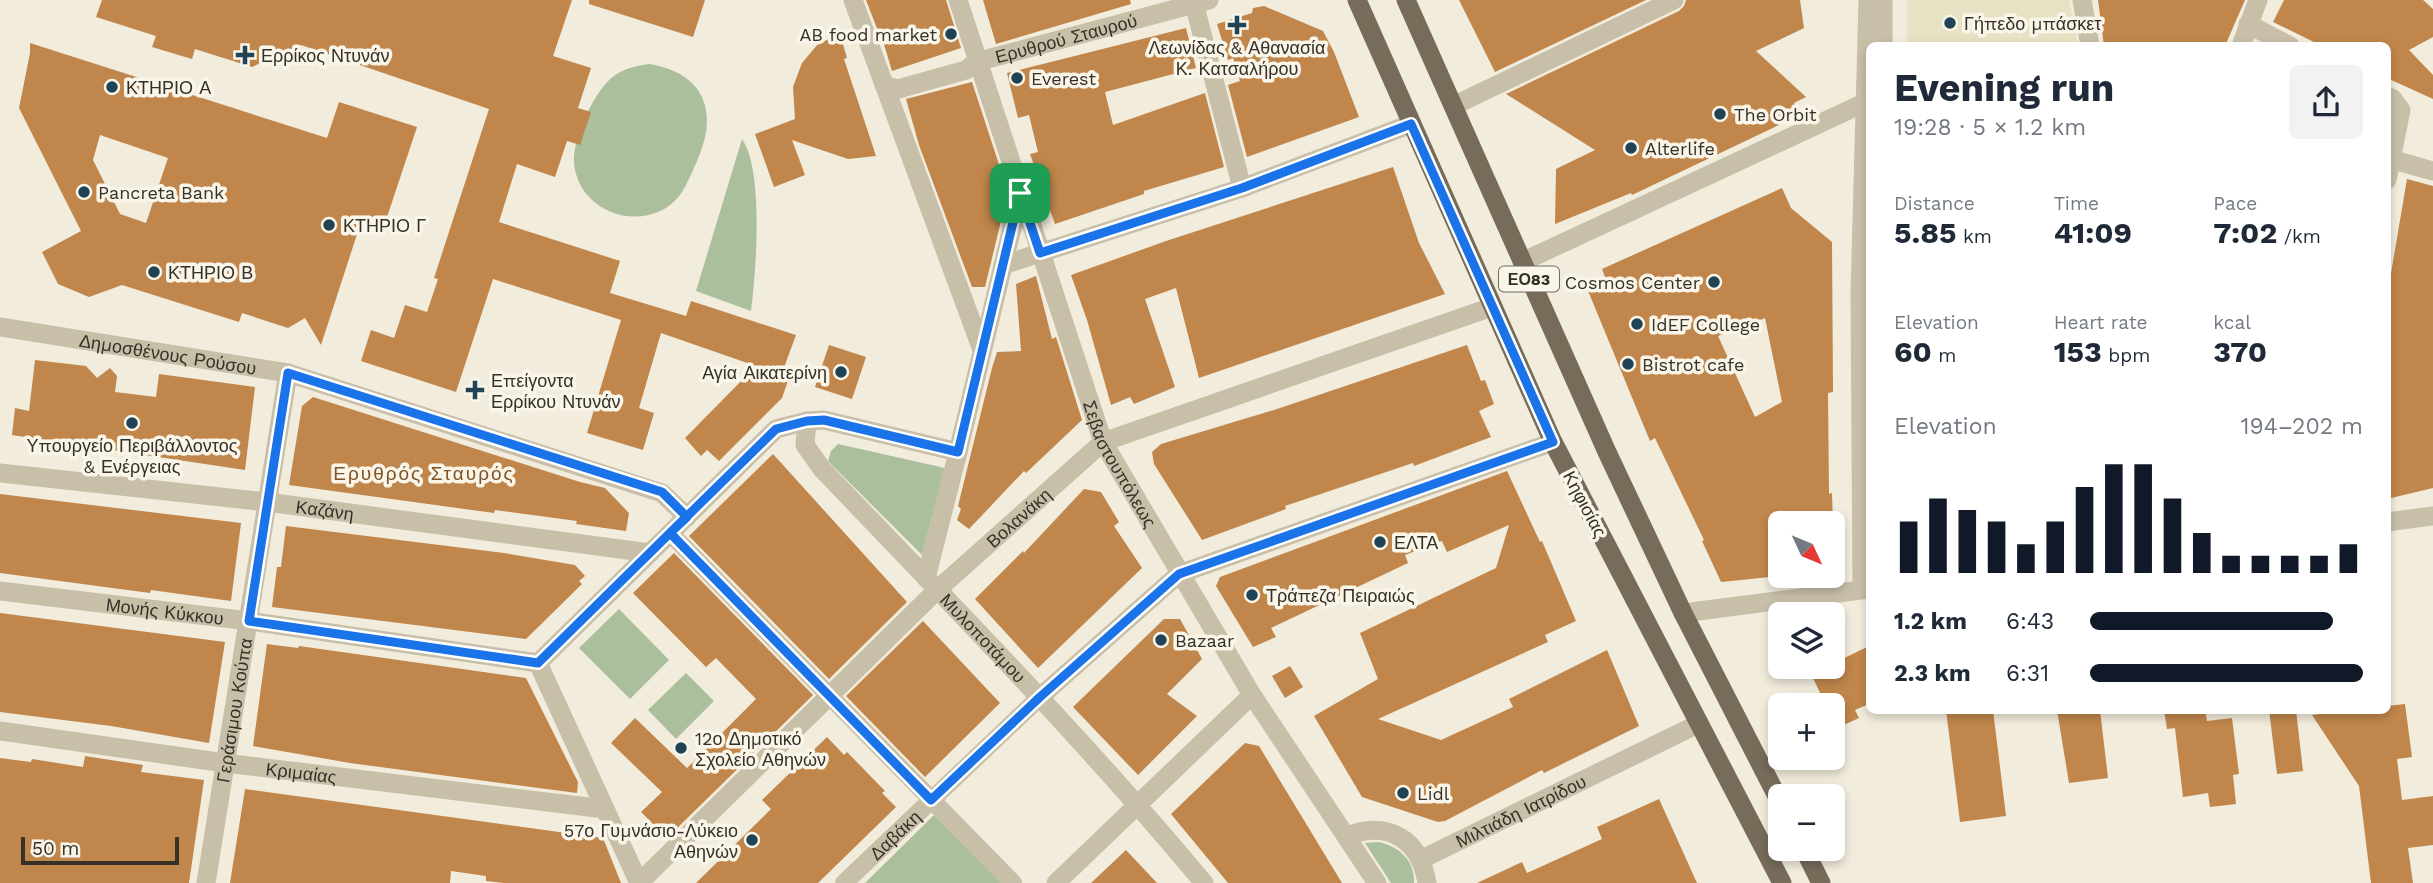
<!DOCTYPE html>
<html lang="en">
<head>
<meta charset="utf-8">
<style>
	body { margin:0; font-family:"Work Sans",sans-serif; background:#f2f2f3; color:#1f2937; height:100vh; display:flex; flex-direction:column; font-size:26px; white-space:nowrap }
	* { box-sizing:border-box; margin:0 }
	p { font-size:23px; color:#747a83 }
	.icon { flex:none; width:38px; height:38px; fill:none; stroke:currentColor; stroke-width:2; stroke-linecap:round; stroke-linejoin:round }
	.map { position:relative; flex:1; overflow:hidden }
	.panel { position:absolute; left:1866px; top:42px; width:525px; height:672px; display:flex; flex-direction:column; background:#fff; border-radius:10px; box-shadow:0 4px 10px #0003 }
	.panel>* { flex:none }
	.needle { width:46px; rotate:134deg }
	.tools { position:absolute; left:1768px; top:511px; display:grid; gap:14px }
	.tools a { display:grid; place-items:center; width:77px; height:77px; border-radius:10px; background:#fff; box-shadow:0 4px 10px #0003; font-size:35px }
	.scale { position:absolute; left:21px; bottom:18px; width:158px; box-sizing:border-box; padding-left:7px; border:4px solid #363028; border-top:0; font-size:19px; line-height:24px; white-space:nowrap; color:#363028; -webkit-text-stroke:5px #f9f5e8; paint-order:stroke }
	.pin { position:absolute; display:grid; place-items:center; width:60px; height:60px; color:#fff; margin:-30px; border-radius:14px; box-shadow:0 4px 10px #0006 }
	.round { display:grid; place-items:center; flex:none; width:74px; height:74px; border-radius:10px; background:#f2f2f3 }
	.headline { display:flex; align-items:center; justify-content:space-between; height:119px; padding:0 28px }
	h1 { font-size:38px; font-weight:700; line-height:52px }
	.stats { display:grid; grid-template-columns:repeat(3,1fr); gap:10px; height:119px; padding:7px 28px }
	.stats div { display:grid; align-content:center }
	.stats b { font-size:30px; font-weight:700 }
	.stats small { font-size:19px; font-weight:400 }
	.stats p { font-size:19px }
	.chart { height:196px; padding:14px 28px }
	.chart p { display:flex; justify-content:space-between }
	.chart svg { width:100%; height:126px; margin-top:7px; stroke:#111827; stroke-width:6 }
	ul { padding:0 28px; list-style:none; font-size:23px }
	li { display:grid; grid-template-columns:112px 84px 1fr; align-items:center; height:52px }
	li i { height:18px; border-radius:9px; background:#111827 }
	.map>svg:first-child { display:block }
</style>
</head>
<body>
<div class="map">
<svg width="2433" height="883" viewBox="0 0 2433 883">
	<rect width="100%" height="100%" fill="#f1ecdc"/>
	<path fill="#abbf9d" d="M649,64C705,73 719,112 697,161C692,172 687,185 680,195C659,223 615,223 591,199C581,190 574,174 574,161C573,138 595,89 614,76C625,68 636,66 649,64Z
		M742,139C764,170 756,272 751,311L696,291Z
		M838,444L945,468L922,555L828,461L831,451Z
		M619,609L669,660L630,699L579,648Z
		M686,673L714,701L676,739L648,710Z
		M934,815L1002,883H865Z
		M1379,842C1399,847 1415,860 1414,883H1391L1365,843Z"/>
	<path fill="#e8e2c4" d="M1907,0H2069L2078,45H1907Z"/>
	<path fill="#c0864b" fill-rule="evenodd" d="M102,0H572L553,56L591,68L578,108L591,112L580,145L567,141L555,177L517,164L499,222L620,261L610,293L686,316L691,301L796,335L782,373L790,375L782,398L719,461L707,450L701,456L685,438L756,366L661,333L639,408L654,413L643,450L587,433L621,320L493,279L456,392L361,361L371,330L394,338L405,305L427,312L438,279L434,278L489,109L301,45L252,67L195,49L192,59L152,47L156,36L96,17Z
		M589,0H705L693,37L589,4Z
		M866,0H946L961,48L892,71L880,31H878Z
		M983,0H1130L1131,4L996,44Z
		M1459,0H1646L1495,72Z
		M1686,0H1800L1804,28L1756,51L1806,97L1794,103L1797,111L1778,118L1779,125L1632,195L1631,193L1555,224L1556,169L1595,150L1506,94L1679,11L1684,6Z
		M2098,0H2245L2225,46H2104Z
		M2284,0H2423L2433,9V37L2409,50L2433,75V99L2387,78V46H2322L2273,22Z
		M1264,6L1323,31L1334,52L1359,117L1247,157L1228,85L1240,81L1233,58L1228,60L1217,24L1252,13L1253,8Z
		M1186,28L1196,68L1105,92L1113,125L1205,93L1224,167L1144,191V194L1055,224L1030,154L1038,152L1029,115L1018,118L1007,73Z
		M840,34L847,58L844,59L876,156L848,159L792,140L805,175L774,187L755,134L795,119L793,87L802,63L818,44Z
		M30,43L327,138L339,102L417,127L383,229L361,222L321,345L305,318L288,328L242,313L239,322L122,285L89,297L58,284L42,252L81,231L19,108L30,53ZM100,135L168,158L146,223L120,214L93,160Z
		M972,82L1008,192L985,287H972L919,145L906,99Z
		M1393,167L1419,243L1445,294L1199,378L1176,288L1145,299L1175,387L1134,404L1130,397L1111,405L1087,320L1071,275L1166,241Z
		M2407,179L2433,186V488L2387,499V297Z
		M1782,188L1791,208L1832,242L1833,392L1828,393L1829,494L1832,493L1833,523H1780V576L1721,582L1702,541L1704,540L1655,438L1650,441L1586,286L1605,277L1602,269ZM1765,318L1782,402L1755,417L1718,336Z
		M1036,276L1052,339L1056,337L1082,420L1026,473L1024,471L969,529L957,520L961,509L958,506L992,368L997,352L1021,351L1016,284Z
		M829,345L866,357L852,399L815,387Z
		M1467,345L1481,381L1485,380L1494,404L1479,411L1491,437L1414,466L1413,463L1285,506L1286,509L1202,540L1154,464L1152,452L1161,444L1274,410Z
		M35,360L86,366L97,378L110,368L117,376L115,392L156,397L159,374L255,387L245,470L12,435L15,408L29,411Z
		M313,397L580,482L605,488L629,513L626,531L576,524L577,521L495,510L494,513L289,485L302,406Z
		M773,454L907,602L829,679L689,536Z
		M1507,471L1540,542L1542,541L1576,621L1545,635L1548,642L1378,719L1441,740L1513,707L1509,699L1607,650L1639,726L1544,773L1542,770L1445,821L1438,822L1362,797L1314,716L1378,679L1360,633L1496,568L1509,525L1447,552L1442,541L1405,555L1408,563L1271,628L1276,637L1253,647L1216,586L1220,577Z
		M1084,489L1101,492L1119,522L1114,526L1142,568L1038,668L975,599L1023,551L1024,553Z
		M0,494L241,523L231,601L151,590L150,593L0,573Z
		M286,526L504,553L575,565L585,576L579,581L582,584L526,639L272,607L277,567H281Z
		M674,553L813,695L667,838L641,812L662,792L611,743L635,718L687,768L756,699L716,658L706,667L633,593Z
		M0,613L225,642L209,743L111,726L0,712Z
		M1164,619H1180L1202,659L1167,694L1197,716L1138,775L1073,707Z
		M923,621L1000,703L925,777L846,696Z
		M267,644L298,648L299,646L526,678L578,782L577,793L350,763L253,746Z
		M1869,646V704L1855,710L1859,718L1837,728L1832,718V705H1826L1811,674L1826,667H1832V664Z
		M1290,666L1303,687L1285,698L1272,676Z
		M2405,704L2412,757L2397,759L2402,800L2433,796V845L2408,848L2413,883H2371L2359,786L2312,715L2351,710H2387V706Z
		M1946,710H1993L2006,816L1960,822Z
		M2057,710H2100L2108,778L2069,783Z
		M2164,710H2205L2207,721L2232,718L2239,774L2233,775L2236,804L2210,807L2208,793L2183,797L2175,728L2167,729Z
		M2269,710H2296L2303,771L2277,774Z
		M827,737L844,755L847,752L885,791L882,793L896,807L818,883H696L771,809L762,800Z
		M1245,743L1259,746L1342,883H1228L1171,814Z
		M85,756L143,765L141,772L204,780L189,883H0V758L31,762L32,759L83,767Z
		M245,789L603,838L621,883H504L486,881V876L451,871L450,883H230Z
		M1659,799L1697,883H1477L1522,862L1527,873L1602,839L1597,827Z
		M1126,850L1157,883H1091Z"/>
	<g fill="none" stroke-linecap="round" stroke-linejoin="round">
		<g stroke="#c8bfa9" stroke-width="18">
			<path d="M670,533L1013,883"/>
			<path id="s1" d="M844,883L1040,697"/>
		</g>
		<g stroke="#c8bfa9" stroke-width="19">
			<path d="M853,0L982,350"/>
			<path id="s2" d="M958,0L1103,442L1252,695L1377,883"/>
			<path d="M2082,0L2090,46"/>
			<path d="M1194,3L1242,188"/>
			<path d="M2248,24L2290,46"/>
			<path d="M1883,46V0"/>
			<path d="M2241,46L2258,0"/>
			<path d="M2387,96L2393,99L2401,110L2387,180"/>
			<path d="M1453,106L1674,0"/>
			<path d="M2387,158L2433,171"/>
			<path d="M1522,262L1866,102"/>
			<path d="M1003,265L1242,188L1411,124"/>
			<path id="s3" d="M0,327L288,373L662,493L687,517"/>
			<path id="s4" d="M807,421L805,445L822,469C952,605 1084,739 1204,883"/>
			<path id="s5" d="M0,473L267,502L650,553"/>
			<path d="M926,578L958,452L1020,195"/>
			<path d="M1862,589L1860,293L1868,0"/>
			<path id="s6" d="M0,591L249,621L538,663"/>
			<path d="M538,663L776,429L807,421L824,420L958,452"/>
			<path d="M538,663L639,883"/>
			<path d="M1040,697L1179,574L1553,442"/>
			<path id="s7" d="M0,731L225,763L605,809"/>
			<path d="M1347,836C1388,820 1420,839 1427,883"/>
			<path id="s8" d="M1420,860L1698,724"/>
			<path id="s9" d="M206,883L288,373"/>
			<path id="s10" d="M639,883L937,590L1103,442L1492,307"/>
			<path d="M1056,883L1252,695"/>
		</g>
		<g stroke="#c8bfa9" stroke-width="19">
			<path id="s11" d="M884,85L898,89L966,70L976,62L1209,0"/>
			<path d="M2387,522L2433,516"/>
			<path d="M1683,613L1869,589"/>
		</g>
		<path stroke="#776b5a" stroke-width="19" d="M1357,0L1553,442L1782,883
			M1406,0L1607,452L1683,613L1780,802
			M1804,849L1821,883"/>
	</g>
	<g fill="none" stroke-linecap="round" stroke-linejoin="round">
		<defs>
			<path id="route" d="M1020,193L958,452L824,420L807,421L776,429L670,533L538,663L249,621L288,373L662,492L687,517L670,533L931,800L1040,697L1179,574L1553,442L1411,124L1242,188L1040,253L1020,193"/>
		</defs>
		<use href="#route" stroke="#fff" stroke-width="14"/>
		<use href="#route" stroke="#1a73e8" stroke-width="9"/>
	</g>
	<g fill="#204455" stroke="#f9f5e8" stroke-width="2.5">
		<circle cx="1950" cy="23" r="7"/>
		<path d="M1233.5 14.5h7v7h7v7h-7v7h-7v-7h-7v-7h7z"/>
		<circle cx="951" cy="34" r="7"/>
		<path d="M241.5 44.5h7v7h7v7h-7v7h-7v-7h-7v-7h7z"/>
		<circle cx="1017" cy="78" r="7"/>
		<circle cx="112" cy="87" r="7"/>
		<circle cx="1720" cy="114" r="7"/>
		<circle cx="1631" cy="148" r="7"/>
		<circle cx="84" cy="192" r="7"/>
		<circle cx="329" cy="225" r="7"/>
		<circle cx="154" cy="272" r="7"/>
		<circle cx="1714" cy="282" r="7"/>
		<circle cx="1637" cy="324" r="7"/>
		<circle cx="1628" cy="364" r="7"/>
		<circle cx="841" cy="372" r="7"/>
		<path d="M471.5 379.5h7v7h7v7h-7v7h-7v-7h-7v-7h7z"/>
		<circle cx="132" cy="423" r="7"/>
		<circle cx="1380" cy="542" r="7"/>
		<circle cx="1252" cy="595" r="7"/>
		<circle cx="1161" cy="640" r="7"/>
		<circle cx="681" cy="748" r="7"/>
		<circle cx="1403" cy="793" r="7"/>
		<circle cx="752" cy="840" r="7"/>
	</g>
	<g text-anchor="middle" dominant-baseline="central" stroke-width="7" stroke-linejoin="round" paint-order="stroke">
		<rect fill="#f9f5e8" stroke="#706b62" stroke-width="2" x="1499" y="266.5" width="60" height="25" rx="5"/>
		<g font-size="16" font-weight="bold" fill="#363028">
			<text x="1529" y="279">ΕΟ83</text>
		</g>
		<g font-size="18" fill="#363028" stroke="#f9f5e8" text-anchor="start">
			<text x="1964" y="23">Γήπεδο μπάσκετ</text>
			<text x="937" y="34" text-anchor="end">AB food market</text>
			<text x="1237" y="47" text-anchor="middle">Λεωνίδας &amp; Αθανασία<tspan x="1237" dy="21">Κ. Κατσαλήρου</tspan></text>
			<text x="261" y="55">Ερρίκος Ντυνάν</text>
			<text x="1031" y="78">Everest</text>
			<text x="126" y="87">ΚΤΗΡΙΟ Α</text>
			<text x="1734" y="114">The Orbit</text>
			<text x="1645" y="148">Alterlife</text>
			<text x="98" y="192">Pancreta Bank</text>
			<text x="343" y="225">ΚΤΗΡΙΟ Γ</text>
			<text x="168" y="272">ΚΤΗΡΙΟ Β</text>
			<text x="1700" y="282" text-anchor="end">Cosmos Center</text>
			<text x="1651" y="324">IdEF College</text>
			<text x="1642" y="364">Bistrot cafe</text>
			<text x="827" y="372" text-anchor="end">Αγία Αικατερίνη</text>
			<text x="491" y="380">Επείγοντα<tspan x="491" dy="21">Ερρίκου Ντυνάν</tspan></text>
			<text x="132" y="445" text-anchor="middle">Υπουργείο Περιβάλλοντος<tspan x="132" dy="21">&amp; Ενέργειας</tspan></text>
			<text x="1394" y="542">ΕΛΤΑ</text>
			<text x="1266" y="595">Τράπεζα Πειραιώς</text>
			<text x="1175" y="640">Bazaar</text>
			<text x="695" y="738">12ο Δημοτικό<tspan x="695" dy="21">Σχολείο Αθηνών</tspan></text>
			<text x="1417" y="793">Lidl</text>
			<text x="738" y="830" text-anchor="end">57ο Γυμνάσιο-Λύκειο<tspan x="738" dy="21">Αθηνών</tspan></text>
		</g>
		<g font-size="18" fill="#363028" stroke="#f9f5e8">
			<text stroke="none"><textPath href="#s11" startOffset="191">Ερυθρού Σταυρού</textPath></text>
			<text stroke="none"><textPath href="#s3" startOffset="170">Δημοσθένους Ρούσου</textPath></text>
			<text stroke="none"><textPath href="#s2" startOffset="492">Σεβαστουπόλεως</textPath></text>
			<text transform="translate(1585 504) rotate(62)">Κηφισίας</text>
			<text stroke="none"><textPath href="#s5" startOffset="327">Καζάνη</textPath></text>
			<text stroke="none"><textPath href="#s10" startOffset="527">Βολανάκη</textPath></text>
			<text stroke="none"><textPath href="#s6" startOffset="166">Μονής Κύκκου</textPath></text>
			<text stroke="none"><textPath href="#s4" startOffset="287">Μυλοποτάμου</textPath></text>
			<text stroke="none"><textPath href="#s9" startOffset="175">Γεράσιμου Κούπα</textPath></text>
			<text stroke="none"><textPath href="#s7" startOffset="304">Κριμαίας</textPath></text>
			<text stroke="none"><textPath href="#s8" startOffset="112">Μιλτιάδη Ιατρίδου</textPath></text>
			<text stroke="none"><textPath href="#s1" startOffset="70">Δαβάκη</textPath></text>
		</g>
		<g font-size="19" letter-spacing="2" fill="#815325" stroke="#f9f5e8">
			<text x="424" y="473">Ερυθρός Σταυρός</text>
		</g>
	</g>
</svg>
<div class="tools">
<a><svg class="needle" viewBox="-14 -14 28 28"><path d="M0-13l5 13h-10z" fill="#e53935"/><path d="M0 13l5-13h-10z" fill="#747a83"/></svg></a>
<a><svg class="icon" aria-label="layers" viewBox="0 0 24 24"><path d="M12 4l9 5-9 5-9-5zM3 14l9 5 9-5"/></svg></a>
<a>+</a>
<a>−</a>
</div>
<div class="scale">50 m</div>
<div class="pin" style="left:1020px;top:193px;background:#1e9e55"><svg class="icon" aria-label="arrive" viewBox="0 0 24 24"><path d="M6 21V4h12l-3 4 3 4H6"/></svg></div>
<section class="panel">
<div class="headline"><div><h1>Evening run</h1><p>19:28 · 5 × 1.2 km</p></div><a class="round"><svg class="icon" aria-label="share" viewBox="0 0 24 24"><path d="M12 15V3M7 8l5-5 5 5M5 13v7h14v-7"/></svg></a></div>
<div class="stats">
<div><p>Distance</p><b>5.85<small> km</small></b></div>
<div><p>Time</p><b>41:09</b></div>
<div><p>Pace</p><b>7:02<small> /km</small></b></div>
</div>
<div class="stats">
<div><p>Elevation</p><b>60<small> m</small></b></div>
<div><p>Heart rate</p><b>153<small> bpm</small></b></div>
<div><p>kcal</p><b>370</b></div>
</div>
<div class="chart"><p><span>Elevation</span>194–202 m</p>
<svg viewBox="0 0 160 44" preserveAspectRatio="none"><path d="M5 44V26M15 44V18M25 44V22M35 44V26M45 44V34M55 44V26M65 44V14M75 44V6M85 44V6M95 44V18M105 44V30M115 44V38M125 44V38M135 44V38M145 44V38M155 44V34"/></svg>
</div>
<ul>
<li><b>1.2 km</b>6:43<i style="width:89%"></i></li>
<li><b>2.3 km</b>6:31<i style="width:100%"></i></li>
</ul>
</section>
</div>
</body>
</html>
